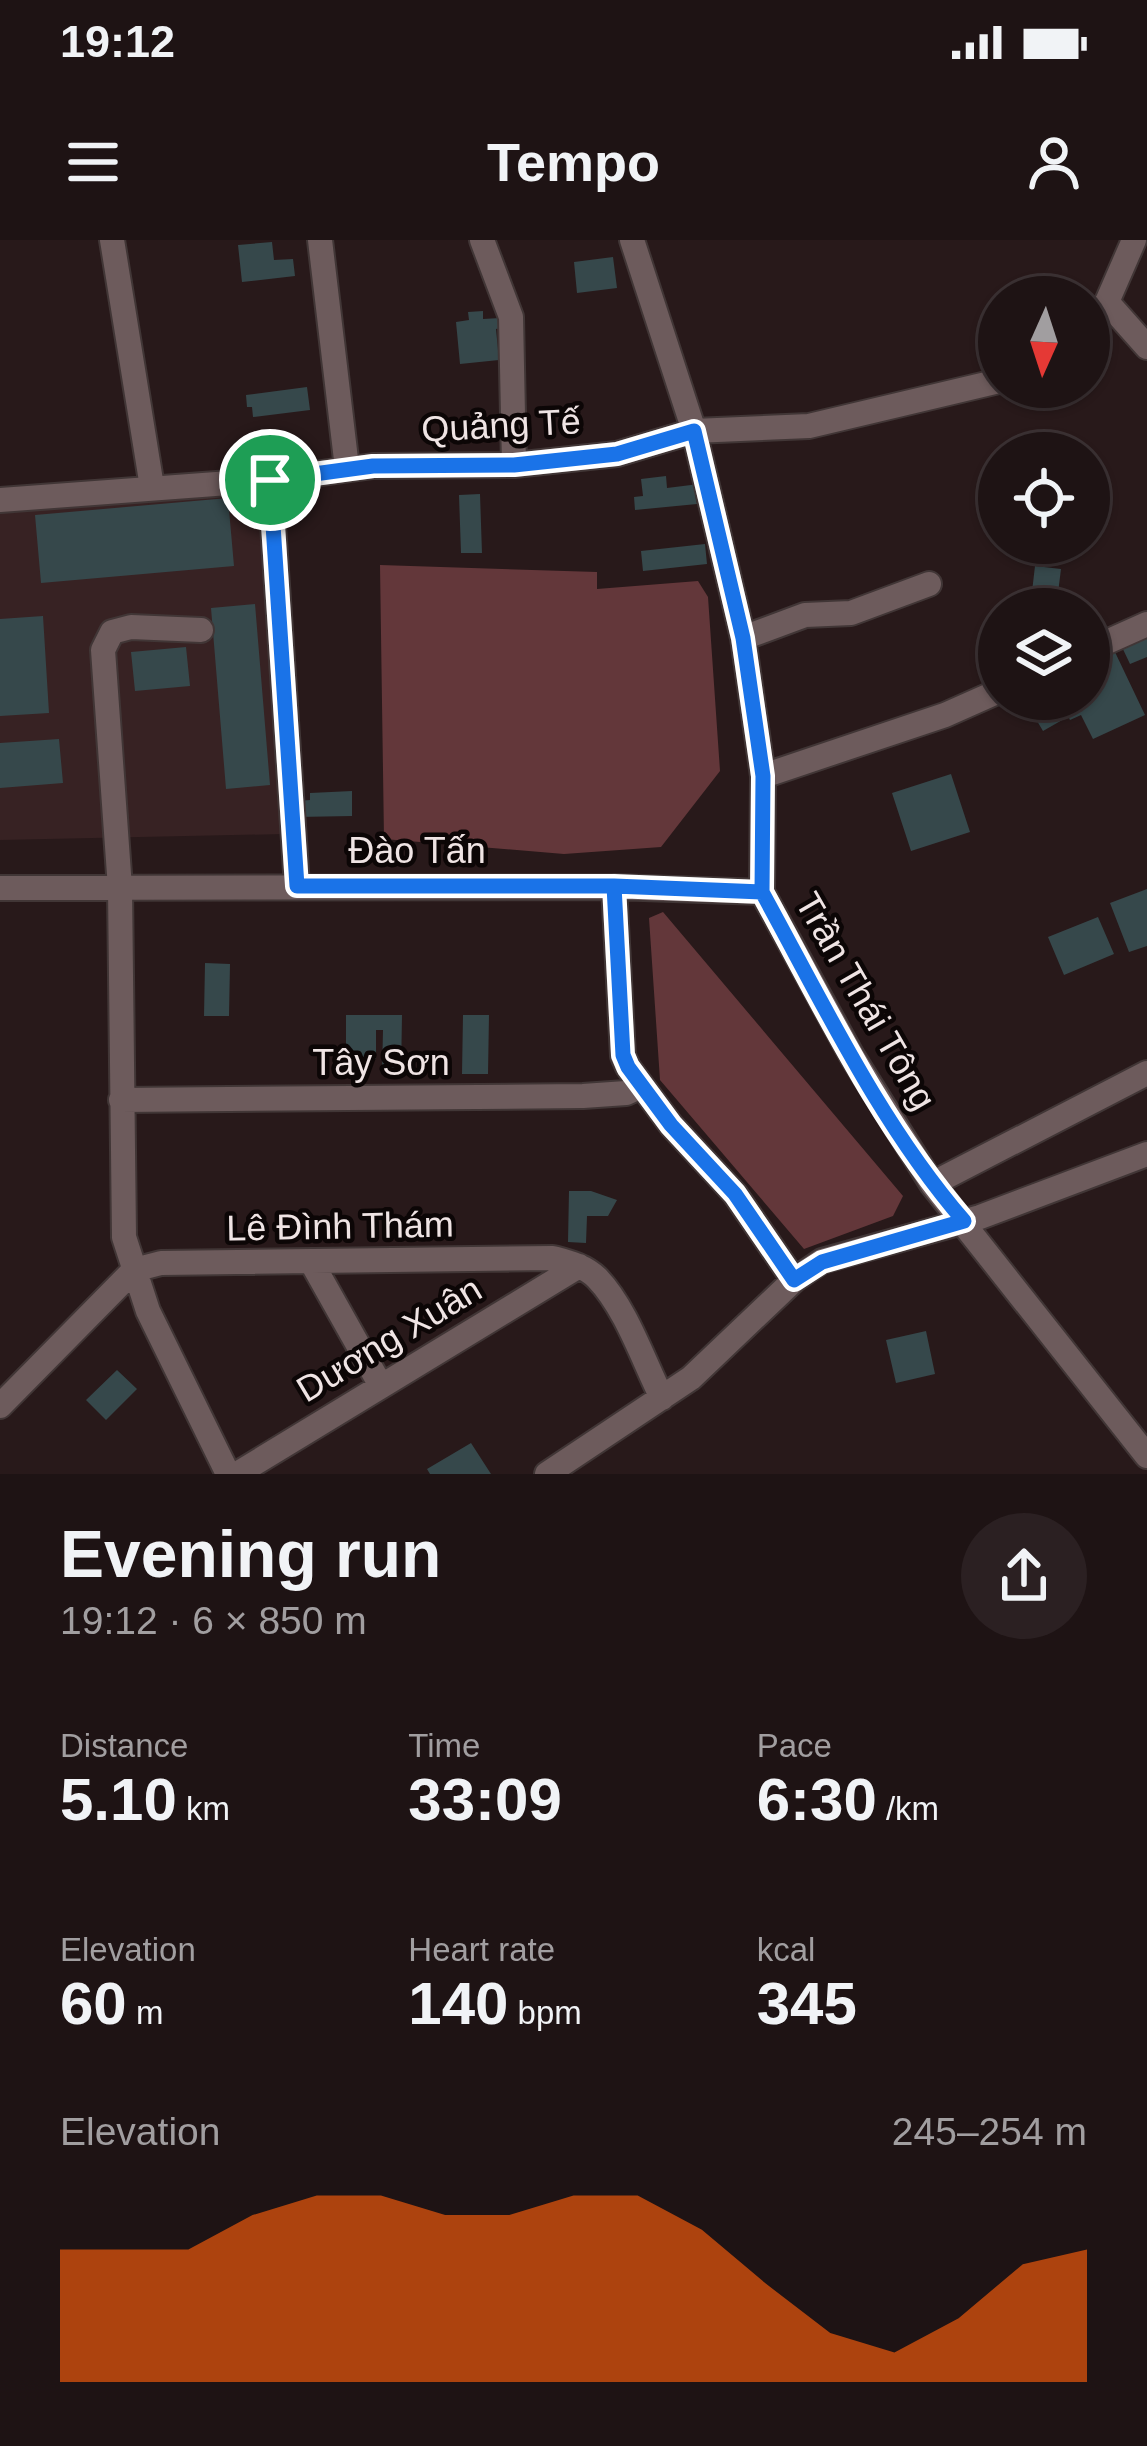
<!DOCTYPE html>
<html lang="en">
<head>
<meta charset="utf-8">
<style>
	body { margin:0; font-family:Arial,sans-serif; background:#2b2022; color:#f1f3f6; height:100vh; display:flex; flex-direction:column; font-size:45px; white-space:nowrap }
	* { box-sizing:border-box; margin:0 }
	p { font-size:39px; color:#a19ea0 }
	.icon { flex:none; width:66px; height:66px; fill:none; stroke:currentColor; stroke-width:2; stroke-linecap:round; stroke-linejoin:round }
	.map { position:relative; height:1234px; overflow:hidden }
	.panel { display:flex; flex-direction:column; background:#1e1314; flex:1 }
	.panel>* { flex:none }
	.needle { width:78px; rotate:183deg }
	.buttons { position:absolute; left:978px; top:36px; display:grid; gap:24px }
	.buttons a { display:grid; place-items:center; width:132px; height:132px; border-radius:50%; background:#1e1314; box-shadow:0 3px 9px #0004,0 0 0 3px #3c3234; font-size:60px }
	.pin { position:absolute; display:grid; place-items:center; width:102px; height:102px; color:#fff; margin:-51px; border:6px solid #fff; border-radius:50%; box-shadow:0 3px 12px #0007 }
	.round { display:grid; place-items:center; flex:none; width:126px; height:126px; border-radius:63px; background:#2b2022 }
	.headline { display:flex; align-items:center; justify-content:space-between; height:204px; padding:0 60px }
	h1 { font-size:66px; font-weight:700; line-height:90px }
	.stats { display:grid; grid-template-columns:repeat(3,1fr); gap:18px; height:204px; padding:12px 60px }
	.stats div { display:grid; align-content:center }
	.stats b { font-size:60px; font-weight:700 }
	.stats small { font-size:33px; font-weight:400 }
	.stats p { font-size:33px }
	.chart { height:336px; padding:24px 60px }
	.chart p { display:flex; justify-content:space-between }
	.chart svg { width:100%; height:216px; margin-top:12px; fill:#ea580c; opacity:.7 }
	.status { display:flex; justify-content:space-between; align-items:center; height:84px; padding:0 60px; background:#1e1314; direction:ltr }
	.status svg { height:33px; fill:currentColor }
	header { display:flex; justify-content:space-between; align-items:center; height:156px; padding:0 60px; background:#1e1314; font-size:54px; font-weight:700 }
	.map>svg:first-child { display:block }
</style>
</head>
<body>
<div class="status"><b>19:12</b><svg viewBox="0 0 49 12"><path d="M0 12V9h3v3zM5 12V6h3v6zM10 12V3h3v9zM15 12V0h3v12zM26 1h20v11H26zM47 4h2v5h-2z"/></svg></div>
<header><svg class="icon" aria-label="menu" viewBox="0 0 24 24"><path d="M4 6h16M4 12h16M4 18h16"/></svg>Tempo<svg class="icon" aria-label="person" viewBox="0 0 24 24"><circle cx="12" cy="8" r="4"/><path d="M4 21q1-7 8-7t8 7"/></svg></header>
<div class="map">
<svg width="1147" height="1234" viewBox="0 0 1147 1234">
	<rect width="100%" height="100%" fill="#28191a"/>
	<path fill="#372223" d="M259,250L284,594L0,600V272Z"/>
	<path fill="#63373a" d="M380,325L597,332V349L698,341L708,357L720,531L661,607L564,614L384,599Z
		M663,672L903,956L893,976L804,1009L660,840L649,678Z"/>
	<path fill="#36484b" d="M272,2L274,20L293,19L295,36L242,42L238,5Z
		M613,17L617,48L577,53L574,22Z
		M483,71V79L500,78L501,88L496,89L499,120L460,124L456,82L469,80L468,72Z
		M307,147L310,170L253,177L252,167H247L246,155Z
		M666,236L667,248L699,244L701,255H695L697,264L635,270L634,257L643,256L641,239Z
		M480,254L482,313H461L459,255Z
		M228,258L234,326L41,343L35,275Z
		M705,304L707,324L643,331L641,311Z
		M1035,326L1061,329L1056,369H1030Z
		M255,364L270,545L226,549L211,368Z
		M43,376L49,473L0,476V379Z
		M1147,394V417L1130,424L1121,405Z
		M186,407L190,446L135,451L131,412Z
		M1114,410L1145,475L1093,499L1081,475L1070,480L1060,459H1089V422Z
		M1024,459H1052L1064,479L1043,491Z
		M59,499L63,543L0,548V503Z
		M951,534L970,592L911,611L892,553Z
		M352,551V576L297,577V561L310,560V553Z
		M1147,649V706L1129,712L1110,663Z
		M1098,677L1114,714L1064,735L1048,697Z
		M205,723L230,724L229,776H204Z
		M346,775H402L401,834H382L383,790H376V819H346Z
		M463,775H489L488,834H462Z
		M569,951H591L617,960L608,976H587L586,1003L568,1002Z
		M926,1091L935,1134L896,1143L886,1100Z
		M117,1130L137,1149L106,1180L86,1160Z
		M471,1203L491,1234H430L427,1229Z"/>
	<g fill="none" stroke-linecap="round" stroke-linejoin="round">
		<defs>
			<path id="minor" d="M112,0L152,247
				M320,0L347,228
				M482,0L511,77L514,225
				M632,0L694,191L743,398L763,536L762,652L852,816L932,944L1147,1216
				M1107,62L1147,107
				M1089,85L1107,62L1134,0
				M270,240L297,646
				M0,260L270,240L373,226L514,225L617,214L694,191L809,186L999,141
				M201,390L131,387L112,392L103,410L120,648L124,997L148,1071L228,1234
				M743,398L805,375L851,373L929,344
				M1089,410L1147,384
				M763,536L945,475L999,451
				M614,647L623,816L628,827L671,885L735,954L794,1040
				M0,648L614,647L762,652
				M121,860L583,856L626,853L639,847
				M932,944L1147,833
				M312,1023L381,1146
				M0,1166L134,1030L161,1023L553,1018C568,1022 585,1026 597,1038C626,1068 643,1120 662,1158
				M237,1234L579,1026
				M547,1234L691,1138L794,1040L822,1021L980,977L1147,914"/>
		</defs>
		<use href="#minor" stroke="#413636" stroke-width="28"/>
		<use href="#minor" stroke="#6d5b5c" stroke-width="24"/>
	</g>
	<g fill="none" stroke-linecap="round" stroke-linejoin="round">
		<defs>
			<path id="route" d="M270,240L297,646H614L762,652C823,763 880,884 964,981L822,1022L794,1040L735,954L671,885L628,827L623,815L614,646L762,652L763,536L743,398L694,191L617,214L514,225L373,226L270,240"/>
		</defs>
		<use href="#route" stroke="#fff" stroke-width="24"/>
		<use href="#route" stroke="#1a73e8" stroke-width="15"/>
	</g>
	<g text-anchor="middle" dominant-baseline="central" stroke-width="9" stroke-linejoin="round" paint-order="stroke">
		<g font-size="36" fill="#efe4e4" stroke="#0c0606">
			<text transform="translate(501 185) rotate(-3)">Quảng Tế</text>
			<text x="417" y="610">Đào Tấn</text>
			<text transform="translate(866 761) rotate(60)">Trần Thái Tông</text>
			<text x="381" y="822">Tây Sơn</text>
			<text transform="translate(340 986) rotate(-1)">Lê Đình Thám</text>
			<text transform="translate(389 1099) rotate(-31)">Dương Xuân</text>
		</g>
	</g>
</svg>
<div class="buttons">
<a><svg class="needle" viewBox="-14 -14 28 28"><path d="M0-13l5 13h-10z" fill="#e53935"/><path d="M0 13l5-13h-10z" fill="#a19ea0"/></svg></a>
<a><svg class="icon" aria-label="locate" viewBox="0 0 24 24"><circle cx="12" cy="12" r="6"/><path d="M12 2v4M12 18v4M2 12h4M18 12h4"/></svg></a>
<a><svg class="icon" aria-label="layers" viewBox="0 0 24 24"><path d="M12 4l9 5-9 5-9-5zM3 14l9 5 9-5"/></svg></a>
</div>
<div class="pin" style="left:270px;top:240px;background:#1e9e55"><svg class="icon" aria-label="arrive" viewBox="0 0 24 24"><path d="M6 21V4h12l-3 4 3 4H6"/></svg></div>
</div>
<section class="panel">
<div class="headline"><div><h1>Evening run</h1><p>19:12 · 6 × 850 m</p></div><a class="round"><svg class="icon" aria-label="share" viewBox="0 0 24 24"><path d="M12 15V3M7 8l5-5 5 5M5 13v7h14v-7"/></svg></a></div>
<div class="stats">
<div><p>Distance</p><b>5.10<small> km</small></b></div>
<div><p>Time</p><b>33:09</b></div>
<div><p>Pace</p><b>6:30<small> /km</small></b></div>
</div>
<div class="stats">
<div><p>Elevation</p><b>60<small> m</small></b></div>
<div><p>Heart rate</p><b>140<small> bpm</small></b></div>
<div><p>kcal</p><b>345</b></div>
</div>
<div class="chart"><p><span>Elevation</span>245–254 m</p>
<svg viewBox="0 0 160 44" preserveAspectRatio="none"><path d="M0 44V17L10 17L20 17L30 10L40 6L50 6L60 10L70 10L80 6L90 6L100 13L110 24L120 34L130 38L140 31L150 20L160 17V44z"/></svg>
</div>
</section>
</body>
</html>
